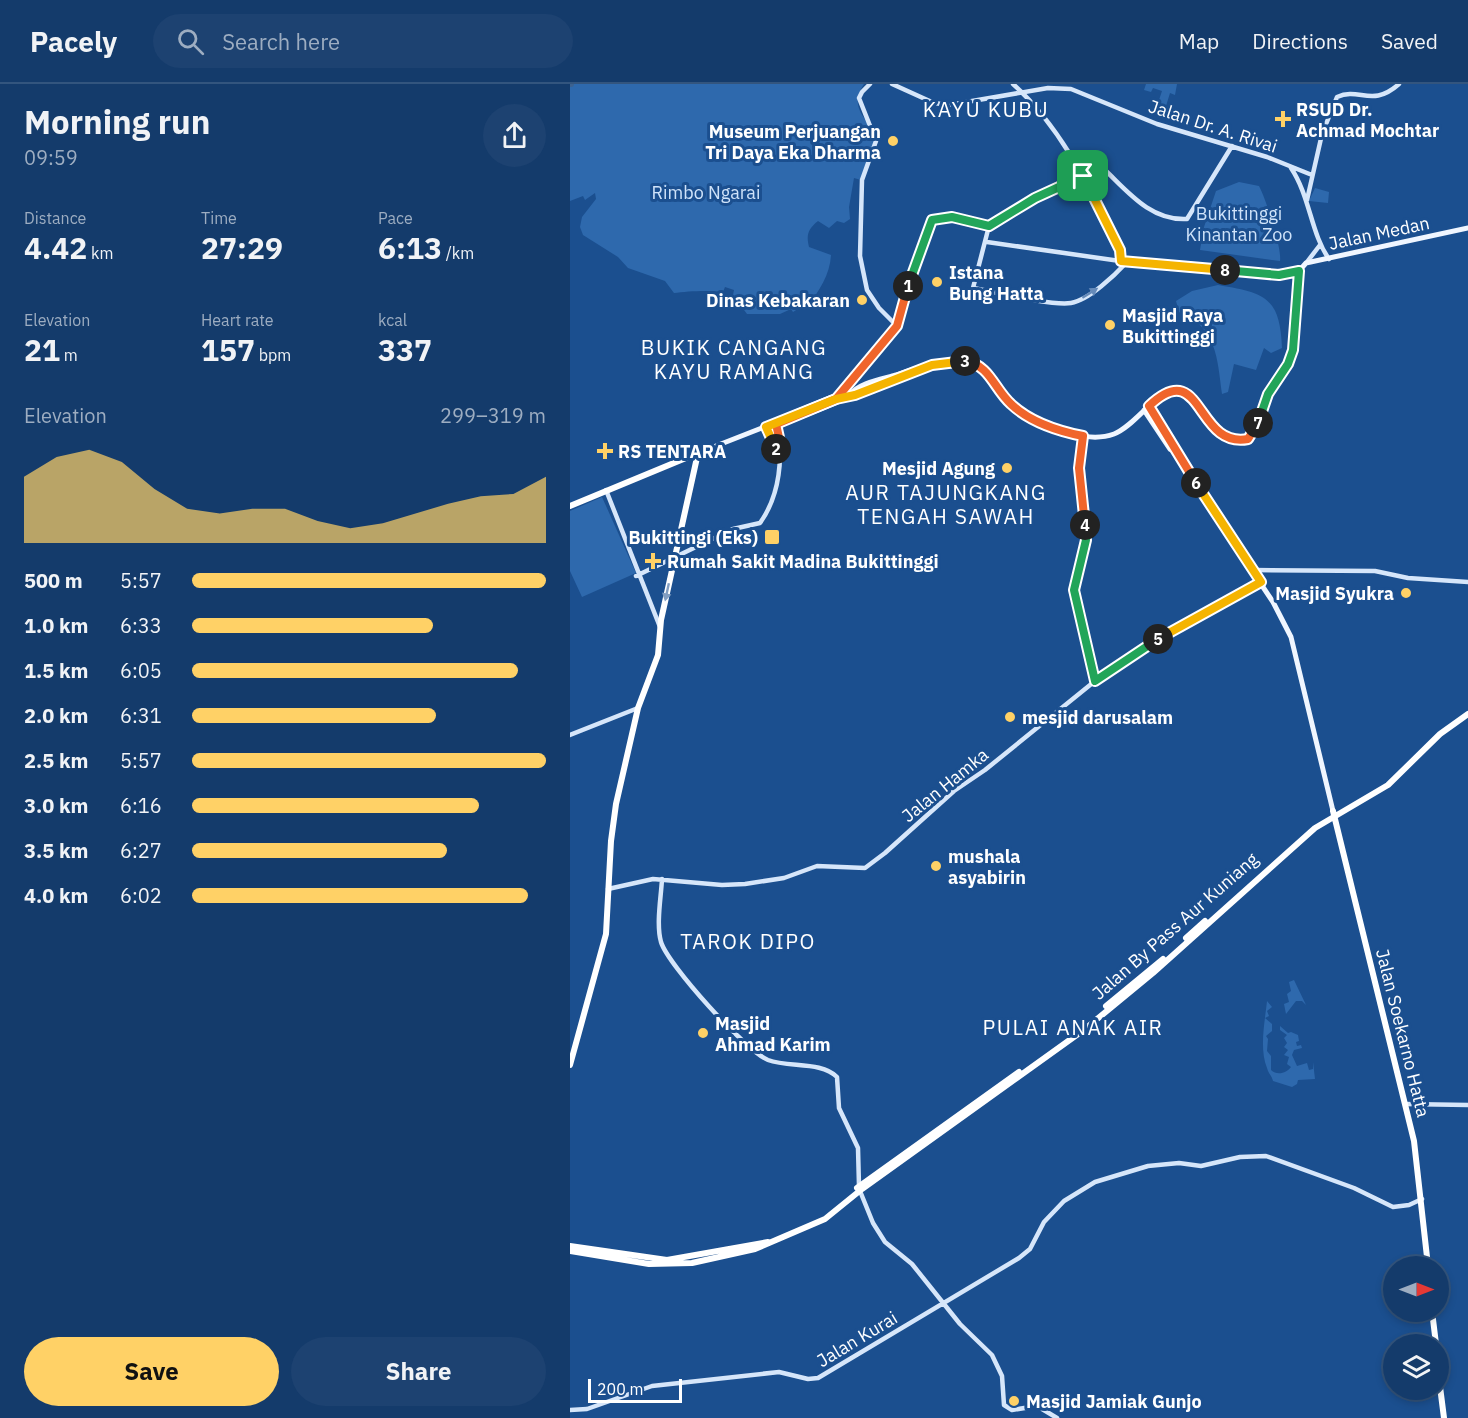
<!DOCTYPE html>
<html lang="en">
<head>
<meta charset="utf-8">
<style>
	body { margin:0; font-family:"IBM Plex Sans",sans-serif; background:#1d4271; color:#f1f3f6; height:100vh; display:flex; flex-direction:column; font-size:22px; white-space:nowrap }
	* { box-sizing:border-box; margin:0 }
	p { font-size:20px; color:#9dadc1 }
	.icon { flex:none; width:33px; height:33px; fill:none; stroke:currentColor; stroke-width:2; stroke-linecap:round; stroke-linejoin:round }
	.map { position:relative; flex:1; overflow:hidden }
	.drawer { display:flex; flex-direction:column; background:#143b6b; width:570px }
	.drawer>* { flex:none }
	.needle { width:39px; rotate:90deg }
	.controls { position:absolute; left:813px; top:1172px; display:grid; gap:12px }
	.controls a { display:grid; place-items:center; width:66px; height:66px; border-radius:50%; background:#143b6b; box-shadow:0 3px 9px #0003,0 0 0 2px #33557e; font-size:30px }
	.scale { position:absolute; left:18px; bottom:15px; width:94px; box-sizing:border-box; padding-left:6px; border:3px solid #fff; border-top:0; font-size:16px; line-height:21px; white-space:nowrap; color:#fff; -webkit-text-stroke:4px #1b4f8f; paint-order:stroke }
	.pin { position:absolute; display:grid; place-items:center; width:51px; height:51px; color:#fff; margin:-26px; border-radius:12px; box-shadow:0 3px 9px #0006 }
	.km { position:absolute; width:30px; height:30px; margin:-15px; border-radius:50%; background:#222; color:#fff; font-size:16px; line-height:30px; text-align:center }
	.round { display:grid; place-items:center; flex:none; width:63px; height:63px; border-radius:32px; background:#1d4271 }
	.overview { display:flex; align-items:center; justify-content:space-between; height:102px; padding:0 24px }
	h1 { font-size:33px; font-weight:700; line-height:45px }
	.stats { display:grid; grid-template-columns:repeat(3,1fr); gap:9px; height:102px; padding:6px 24px }
	.stats div { display:grid; align-content:center }
	.stats b { font-size:30px; font-weight:700 }
	.stats small { font-size:16px; font-weight:400 }
	.stats p { font-size:16px }
	.chart { height:168px; padding:12px 24px }
	.chart p { display:flex; justify-content:space-between }
	.chart svg { width:100%; height:108px; margin-top:6px; fill:#ffd166; opacity:.7 }
	.button { display:flex; gap:12px; margin-top:auto; padding:12px 24px }
	.button a { flex:1; height:69px; border-radius:36px; background:#ffd166; color:#111; font-size:24px; font-weight:700; line-height:69px; text-align:center }
	.button a+a { background:#1d4271; color:#f1f3f6 }
	ul { padding:0 24px; list-style:none; font-size:20px }
	li { display:grid; grid-template-columns:96px 72px 1fr; align-items:center; height:45px }
	li i { height:15px; border-radius:8px; background:#ffd166 }
	header { display:flex; align-items:center; gap:36px; box-sizing:border-box; height:84px; padding:0 30px; background:#143b6b; border-bottom:2px solid #33557e }
	header strong { font-size:28px }
	nav { display:flex; gap:33px; margin-inline-start:auto; font-size:21px }
	.search { width:420px; height:54px; background:#1d4271; display:flex; align-items:center; gap:15px; box-sizing:border-box; padding:0 21px; border-radius:33px; color:#9dadc1; font-size:22px }
	main { display:flex; flex:1; min-height:0 }
	.map>svg:first-child { display:block }
</style>
</head>
<body>
<header>
<strong>Pacely</strong>
<div class="search"><svg class="icon" aria-label="search" viewBox="0 0 24 24"><circle cx="10" cy="10" r="6"/><path d="M15 15l6 6"/></svg>Search here</div>
<nav><a>Map</a><a>Directions</a><a>Saved</a></nav>
</header>
<main>
<section class="drawer">
<div class="overview"><div><h1>Morning run</h1><p>09:59</p></div><a class="round"><svg class="icon" aria-label="share" viewBox="0 0 24 24"><path d="M12 15V3M7 8l5-5 5 5M5 13v7h14v-7"/></svg></a></div>
<div class="stats">
<div><p>Distance</p><b>4.42<small> km</small></b></div>
<div><p>Time</p><b>27:29</b></div>
<div><p>Pace</p><b>6:13<small> /km</small></b></div>
</div>
<div class="stats">
<div><p>Elevation</p><b>21<small> m</small></b></div>
<div><p>Heart rate</p><b>157<small> bpm</small></b></div>
<div><p>kcal</p><b>337</b></div>
</div>
<div class="chart"><p><span>Elevation</span>299–319 m</p>
<svg viewBox="0 0 160 44" preserveAspectRatio="none"><path d="M0 44V17L10 9L20 6L30 11L40 22L50 30L60 32L70 30L80 30L90 35L100 38L110 36L120 32L130 28L140 25L150 24L160 17V44z"/></svg>
</div>
<ul>
<li><b>500 m</b>5:57<i style="width:100%"></i></li>
<li><b>1.0 km</b>6:33<i style="width:68%"></i></li>
<li><b>1.5 km</b>6:05<i style="width:92%"></i></li>
<li><b>2.0 km</b>6:31<i style="width:69%"></i></li>
<li><b>2.5 km</b>5:57<i style="width:100%"></i></li>
<li><b>3.0 km</b>6:16<i style="width:81%"></i></li>
<li><b>3.5 km</b>6:27<i style="width:72%"></i></li>
<li><b>4.0 km</b>6:02<i style="width:95%"></i></li>
</ul>
<div class="button"><a>Save</a><a>Share</a></div>
</section>
<div class="map">
<svg width="898" height="1334" viewBox="0 0 898 1334">
	<rect width="100%" height="100%" fill="#1b4f8f"/>
	<path fill="#2e69ad" d="M0,0H294C278,25 297,32 306,54L291,96L284,94L279,123L280,135L274,139L267,137L259,144L248,137C238,145 236,151 239,163L261,171C260,191 249,207 237,223L234,221L223,228L221,225L210,230H177L163,211L164,206L155,203L153,208C140,206 117,207 104,209L95,197L58,184L48,173L13,151L10,143L12,133L26,115L25,109L15,116L13,112L0,117Z
		M576,0H607L605,11L600,9L596,22L588,19L592,7L583,4L581,8L574,6Z
		M669,98L689,102C696,115 712,164 710,177L630,166L634,143L646,107Z
		M745,104L759,108L758,119L739,117Z
		M648,201C694,209 710,212 712,264L701,269L694,264L686,286L664,280L658,308L652,310C647,273 647,244 609,228L606,217L622,207Z
		M32,413L66,489L12,513L0,487V427Z
		M724,896L736,921L732,917H726L716,930L714,920L719,918L717,910L721,907L719,898Z
		M697,917L702,923L697,927L699,932L695,934L702,940V947L696,952L698,955L697,967L701,972V986C707,992 717,989 721,983L717,980L719,973L714,971L718,966L714,963L717,959L714,954L717,951L710,946V942L718,949L721,948L728,951L729,957L726,958L727,962L731,961L732,964L724,966L722,971L727,982L737,979L739,986L743,985V978L745,995L728,996L727,1000L722,1003L703,997C702,992 698,989 697,984C689,964 695,937 697,917Z"/>
	<g fill="none" stroke-linecap="round" stroke-linejoin="round">
		<path stroke="#3c6290" stroke-width="6" d="M0,0H1"/>
		<path stroke="#d6e6fa" stroke-width="4.5" d="M300,0L292,8L289,14L306,57L292,96L290,172L297,206L309,224L327,242
			M322,0L364,19L379,21L478,4L501,5L587,40L697,73L742,91
			M443,0C493,45 521,107 551,166V177
			M721,84C740,112 741,150 759,175
			M737,116L752,50L767,13C790,3 802,24 829,0
			M419,142L465,114L529,85L535,86C558,108 581,137 617,135L662,62
			M419,142L403,204C425,208 481,222 501,219C519,216 545,191 557,178
			M417,158L564,179L709,191L729,187
			M737,178L750,161
			M266,315L315,260L329,239L337,207L362,136L382,133L419,142
			M196,343L209,368
			M513,352L509,385L516,456L504,506L525,597
			M36,406L90,543
			M683,486L805,487L838,494L898,498
			M66,492L163,445L190,439C210,411 214,372 206,340
			M0,651L68,624
			M92,795C91,814 86,840 91,858C98,881 176,967 198,976C219,984 251,977 267,993L269,1024L288,1064L289,1102
			M38,805L83,795L152,801L175,800L214,794L247,782L295,784L315,769L384,707L415,686L525,597L591,553L691,498
			M835,1020L898,1021
			M290,1107L303,1139L315,1158L342,1180L390,1240L422,1271L432,1292L434,1321L442,1326L467,1322L487,1334
			M0,1326L17,1325L82,1302L209,1288L238,1295L248,1294L449,1174L460,1165L474,1138L494,1117L525,1098L578,1082L609,1079L631,1082L670,1073L696,1072L784,1104L823,1123L839,1121L852,1115"/>
		<path stroke="#f0f6ff" stroke-width="5" d="M280,311C288,299 313,295 326,291C346,284 390,269 410,282C421,289 425,300 432,310C444,327 466,338 485,345C504,351 525,357 544,350C572,339 591,291 624,314C638,335 647,361 678,355L687,343L698,310L718,280L723,266L729,187L736,179L898,144
			M579,322L641,425L703,518L721,553L763,727
			M574,326L600,365
			M128,369L266,315L285,311L362,281"/>
		<path stroke="#fff" stroke-width="6" d="M0,422L128,369
			M763,727L844,1057L858,1182
			M616,854L635,837
			M536,922L593,875
			M0,981L36,850L41,757L46,720L68,624L88,571L91,536L128,369
			M287,1104L449,988
			M0,1162L97,1176L198,1158
			M0,1167L79,1180L122,1179L185,1165L255,1135L292,1105L515,945L583,889L745,744L818,701L870,650L898,630
			M862,1227L866,1260
			M868,1287L874,1334"/>
	</g>
	<defs><path id="oneway-solid" d="M-6-.8H1V-3.2L6.5 0L1 3.2V.8H-6Z" transform="scale(1.5)"/></defs>
	<use fill="#668bba" href="#oneway-solid" transform="translate(520 209) rotate(-32)"/>
	<use fill="#829ec1" href="#oneway-solid" transform="translate(97 508) rotate(102)"/>
	<g fill="none" stroke-linecap="round" stroke-linejoin="round">
		<defs>
			<path id="split-1" d="M338,202L362,136L382,133L419,142L465,114L513,92"/>
			<path id="split-2" d="M206,365L209,368L210,358L206,340L266,315L327,242L338,202"/>
			<path id="split-3" d="M206,365L196,343L266,315L285,311L362,281L395,277"/>
			<path id="split-4" d="M395,277C420,281 424,305 441,320C459,337 488,347 513,352L509,384L515,441"/>
			<path id="split-5" d="M515,441L516,456L504,506L525,597L588,555"/>
			<path id="split-6" d="M588,555L691,498L626,399"/>
			<path id="split-7" d="M626,399L579,322C633,271 625,365 678,355L688,339"/>
			<path id="split-8" d="M655,186L709,191L729,187L723,266L718,280L698,310L688,339"/>
			<path id="split-9" d="M513,92L550,166L551,177L655,186"/>
		</defs>
		<use href="#split-1" stroke="#fff" stroke-width="12"/>
		<use href="#split-2" stroke="#fff" stroke-width="12"/>
		<use href="#split-3" stroke="#fff" stroke-width="12"/>
		<use href="#split-4" stroke="#fff" stroke-width="12"/>
		<use href="#split-5" stroke="#fff" stroke-width="12"/>
		<use href="#split-6" stroke="#fff" stroke-width="12"/>
		<use href="#split-7" stroke="#fff" stroke-width="12"/>
		<use href="#split-8" stroke="#fff" stroke-width="12"/>
		<use href="#split-9" stroke="#fff" stroke-width="12"/>
		<use href="#split-1" stroke="#22a559" stroke-width="8"/>
		<use href="#split-2" stroke="#f0652b" stroke-width="8"/>
		<use href="#split-3" stroke="#f5b400" stroke-width="8"/>
		<use href="#split-4" stroke="#f0652b" stroke-width="8"/>
		<use href="#split-5" stroke="#22a559" stroke-width="8"/>
		<use href="#split-6" stroke="#f5b400" stroke-width="8"/>
		<use href="#split-7" stroke="#f0652b" stroke-width="8"/>
		<use href="#split-8" stroke="#22a559" stroke-width="8"/>
		<use href="#split-9" stroke="#f5b400" stroke-width="8"/>
	</g>
	<g fill="#ffd166" stroke="#1b4f8f" stroke-width="2">
		<path d="M710 26h6v6h6v6h-6v6h-6v-6h-6v-6h6z"/>
		<circle cx="323" cy="57" r="6"/>
		<circle cx="367" cy="198" r="6"/>
		<circle cx="292" cy="216" r="6"/>
		<circle cx="540" cy="241" r="6"/>
		<path d="M32 358h6v6h6v6h-6v6h-6v-6h-6v-6h6z"/>
		<circle cx="437" cy="384" r="6"/>
		<rect x="194" y="445" width="16" height="16" rx="3"/>
		<path d="M80 468h6v6h6v6h-6v6h-6v-6h-6v-6h6z"/>
		<circle cx="836" cy="509" r="6"/>
		<circle cx="440" cy="633" r="6"/>
		<circle cx="366" cy="782" r="6"/>
		<circle cx="133" cy="949" r="6"/>
		<circle cx="444" cy="1317" r="6"/>
	</g>
	<g text-anchor="middle" dominant-baseline="central" stroke-width="6" stroke-linejoin="round" paint-order="stroke">
		<g font-size="18" font-weight="bold" fill="#fff" stroke="#1b4f8f" text-anchor="start">
			<text x="726" y="25">RSUD Dr.<tspan x="726" dy="21">Achmad Mochtar</tspan></text>
			<text x="311" y="47" text-anchor="end">Museum Perjuangan<tspan x="311" dy="21">Tri Daya Eka Dharma</tspan></text>
			<text x="379" y="188">Istana<tspan x="379" dy="21">Bung Hatta</tspan></text>
			<text x="280" y="216" text-anchor="end">Dinas Kebakaran</text>
			<text x="552" y="231">Masjid Raya<tspan x="552" dy="21">Bukittinggi</tspan></text>
			<text x="48" y="367">RS TENTARA</text>
			<text x="425" y="384" text-anchor="end">Mesjid Agung</text>
			<text x="188" y="453" text-anchor="end">Bukittingi (Eks)</text>
			<text x="97" y="477">Rumah Sakit Madina Bukittinggi</text>
			<text x="824" y="509" text-anchor="end">Masjid Syukra</text>
			<text x="452" y="633">mesjid darusalam</text>
			<text x="378" y="772">mushala<tspan x="378" dy="21">asyabirin</tspan></text>
			<text x="145" y="939">Masjid<tspan x="145" dy="21">Ahmad Karim</tspan></text>
			<text x="456" y="1317">Masjid Jamiak Gunjo</text>
		</g>
		<g font-size="18" fill="#fff" stroke="#1b4f8f">
			<text transform="translate(643 42) rotate(18)">Jalan Dr. A. Rivai</text>
			<text transform="translate(809 149) rotate(-12)">Jalan Medan</text>
			<text transform="translate(375 701) rotate(-39)">Jalan Hamka</text>
			<text transform="translate(605 842) rotate(-41)">Jalan By Pass Aur Kuniang</text>
			<text transform="translate(833 949) rotate(76)">Jalan Soekarno Hatta</text>
			<text transform="translate(287 1255) rotate(-31)">Jalan Kurai</text>
		</g>
		<g font-size="18" fill="#cfe3fa" stroke="#1b4f8f">
			<text x="136" y="108">Rimbo Ngarai</text>
			<text x="669" y="129">Bukittinggi<tspan x="669" dy="21">Kinantan Zoo</tspan></text>
		</g>
		<g font-size="21" letter-spacing="1.5" fill="#fff" stroke="#1b4f8f">
			<text x="416" y="25">KAYU KUBU</text>
			<text x="164" y="263">BUKIK CANGANG<tspan x="164" dy="24">KAYU RAMANG</tspan></text>
			<text x="376" y="408">AUR TAJUNGKANG<tspan x="376" dy="24">TENGAH SAWAH</tspan></text>
			<text x="178" y="857">TAROK DIPO</text>
			<text x="503" y="943">PULAI ANAK AIR</text>
		</g>
	</g>
</svg>
<div class="controls">
<a><svg class="needle" viewBox="-14 -14 28 28"><path d="M0-13l5 13h-10z" fill="#e53935"/><path d="M0 13l5-13h-10z" fill="#9dadc1"/></svg></a>
<a><svg class="icon" aria-label="layers" viewBox="0 0 24 24"><path d="M12 4l9 5-9 5-9-5zM3 14l9 5 9-5"/></svg></a>
</div>
<div class="scale">200 m</div>
<div class="pin" style="left:513px;top:92px;background:#1e9e55"><svg class="icon" aria-label="arrive" viewBox="0 0 24 24"><path d="M6 21V4h12l-3 4 3 4H6"/></svg></div>
<b class="km" style="left:338px;top:202px">1</b>
<b class="km" style="left:206px;top:365px">2</b>
<b class="km" style="left:395px;top:277px">3</b>
<b class="km" style="left:515px;top:441px">4</b>
<b class="km" style="left:588px;top:555px">5</b>
<b class="km" style="left:626px;top:399px">6</b>
<b class="km" style="left:688px;top:339px">7</b>
<b class="km" style="left:655px;top:186px">8</b>
</div>
</main>
</body>
</html>
